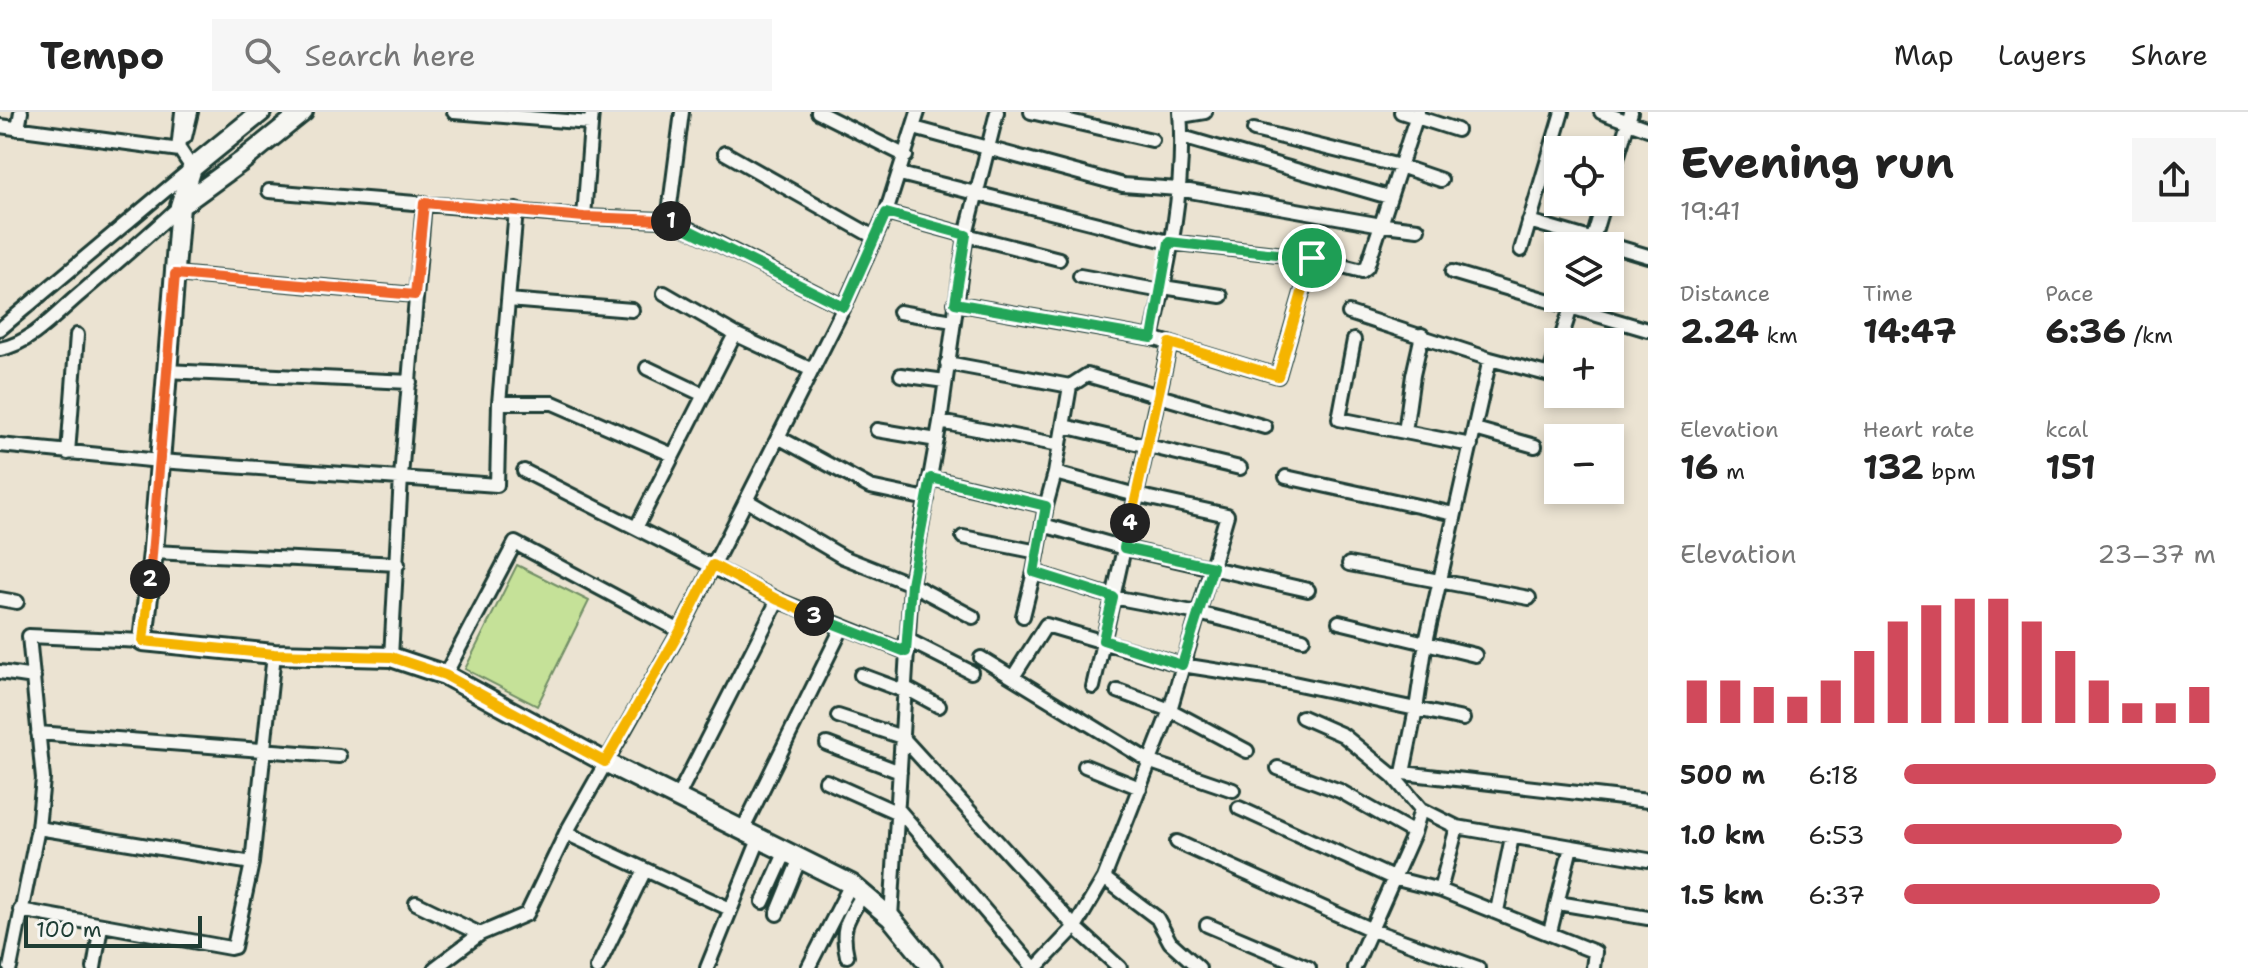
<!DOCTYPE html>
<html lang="en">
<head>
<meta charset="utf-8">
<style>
	body { margin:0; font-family:"Shantell Sans",sans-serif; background:#f6f6f6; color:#222; height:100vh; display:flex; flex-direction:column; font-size:30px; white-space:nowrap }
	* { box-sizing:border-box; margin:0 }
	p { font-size:26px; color:#767676 }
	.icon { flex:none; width:44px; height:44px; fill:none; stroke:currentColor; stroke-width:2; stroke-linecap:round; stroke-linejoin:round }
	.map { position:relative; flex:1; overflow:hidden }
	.details { display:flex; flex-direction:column; background:#fff; width:600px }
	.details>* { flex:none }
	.buttons { position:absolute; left:1544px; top:24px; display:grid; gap:16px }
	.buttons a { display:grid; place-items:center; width:80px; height:80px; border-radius:0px; background:#fff; box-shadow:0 4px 12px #0003; font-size:40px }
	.scale { position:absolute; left:24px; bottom:20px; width:178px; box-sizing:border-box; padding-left:8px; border:4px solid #1f3d34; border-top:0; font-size:22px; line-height:28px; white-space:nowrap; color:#1f3d34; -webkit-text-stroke:6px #f6f6f2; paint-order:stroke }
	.pin { position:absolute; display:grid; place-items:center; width:68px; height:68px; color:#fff; margin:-34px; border:4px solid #fff; border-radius:50%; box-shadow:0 2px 8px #0007 }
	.km { position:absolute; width:40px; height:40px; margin:-20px; border-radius:50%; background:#222; color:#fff; font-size:22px; line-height:40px; text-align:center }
	.round { display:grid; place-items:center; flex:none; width:84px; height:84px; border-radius:0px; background:#f6f6f6 }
	.head { display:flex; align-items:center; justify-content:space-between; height:136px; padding:0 32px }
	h1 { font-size:44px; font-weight:700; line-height:60px }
	.metrics { display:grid; grid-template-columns:repeat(3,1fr); gap:12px; height:136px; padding:8px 32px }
	.metrics div { display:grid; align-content:center }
	.metrics b { font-size:34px; font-weight:700 }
	.metrics small { font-size:22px; font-weight:400 }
	.metrics p { font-size:22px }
	.chart { height:224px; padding:16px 32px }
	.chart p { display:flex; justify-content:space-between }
	.chart svg { width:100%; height:144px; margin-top:8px; stroke:#d1495b; stroke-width:6 }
	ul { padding:0 32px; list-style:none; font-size:26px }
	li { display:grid; grid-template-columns:128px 96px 1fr; align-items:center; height:60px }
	li i { height:20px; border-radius:10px; background:#d1495b }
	header { display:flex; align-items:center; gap:48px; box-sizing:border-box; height:112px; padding:0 40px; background:#fff; border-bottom:2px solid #e0e0e0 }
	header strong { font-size:38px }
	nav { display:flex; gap:44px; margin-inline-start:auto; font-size:28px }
	.search { width:560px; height:72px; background:#f6f6f6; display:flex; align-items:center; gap:20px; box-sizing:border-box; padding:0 28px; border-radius:0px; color:#767676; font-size:30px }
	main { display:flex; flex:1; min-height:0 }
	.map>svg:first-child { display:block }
</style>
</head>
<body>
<header>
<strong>Tempo</strong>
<div class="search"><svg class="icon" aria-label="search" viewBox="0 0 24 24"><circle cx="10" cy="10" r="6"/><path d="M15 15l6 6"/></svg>Search here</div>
<nav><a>Map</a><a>Layers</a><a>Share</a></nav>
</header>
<main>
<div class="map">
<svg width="1648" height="856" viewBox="0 0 1648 856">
	<rect width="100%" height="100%" fill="#ebe3d2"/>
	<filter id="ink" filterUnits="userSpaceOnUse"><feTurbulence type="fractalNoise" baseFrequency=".0125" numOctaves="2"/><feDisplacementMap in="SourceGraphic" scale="16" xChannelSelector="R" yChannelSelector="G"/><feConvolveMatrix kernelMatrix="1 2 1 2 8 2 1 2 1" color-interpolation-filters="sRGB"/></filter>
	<g filter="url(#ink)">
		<path fill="#c5e198" stroke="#728f66" stroke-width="2" d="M517,453L589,489L537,594L465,557Z"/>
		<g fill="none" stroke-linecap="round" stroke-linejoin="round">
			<defs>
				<path id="street" d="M454,0L590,11
					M818,0L906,44
					M997,0L966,123L1059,147
					M1031,0L1152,28
					M1401,0L1457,18
					M1601,0L1648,17
					M1181,4L1205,0
					M0,14L180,38L192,56L0,217
					M914,16L1123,73L1178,77L1376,112L1418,117
					M18,17L21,0
					M1254,18L1400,54L1441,68
					M185,25L191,0
					M1182,25L1389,85
					M178,38L182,0
					M725,41L874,125
					M900,62L1169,130L1312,146L1362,159L1367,155L1418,0
					M1610,70L1631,0
					M269,79L584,105L662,108L667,106L669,101L682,0
					M886,101L966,123L940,310L911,472L891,806
					M584,105L592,0
					M667,106L844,195
					M1529,109L1648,144
					M1591,133L1604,90
					M1521,138L1562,0
					M1452,160L1648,218
					M175,162L415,183
					M1080,164L1162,179
					M1163,175L1221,184
					M664,181L735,222L812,258
					M508,188L632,198
					M955,191L1152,226L1278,264L1312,146
					M899,200L953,209
					M1349,201L1490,247L1558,265
					M1152,226C1168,154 1186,74 1180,0
					M1354,228L1339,307L1471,333
					M1560,230L1574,186
					M0,237C32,231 57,201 81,181C115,152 148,124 180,94
					M947,251L1070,274L1087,263L1265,315
					M647,256L704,283
					M165,259L410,270
					M901,263L945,269
					M1549,263L1558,236
					M499,291H553L673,343
					M940,310L1060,333
					M1064,314L1240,356
					M1475,317L1535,334
					M877,318L937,328
					M1405,320L1413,263L1422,223
					M778,325L870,375L927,387
					M0,333L160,349L497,373L499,291L516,98
					M68,341L77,223
					M524,359L778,488L906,540
					M1286,365L1454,402
					M931,366L1046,394L1034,460L1113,485L1198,501L1303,527
					M746,388L843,445L911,472L973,505
					M1046,394L1055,361L1070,274
					M1043,413L1124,436L1308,478
					M637,414L735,222
					M963,425L1038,440
					M153,440L398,452
					M1349,452L1529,486
					M0,487L17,490
					M1023,504L1034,460
					M1339,510L1475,543
					M906,527L971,560
					M391,545L401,365L424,91
					M981,546L1151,650L1233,678
					M0,560L34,565
					M445,563L515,431L680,519
					M861,563L904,579
					M1013,565L1046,513L1182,553L1284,569L1463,607
					M904,575L939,594
					M1093,575L1170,231
					M1118,579L1170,598L1247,639
					M838,604L902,625L1075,815L1120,856
					M1302,605L1343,623L1393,664L1421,697L1457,715L1648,748
					M38,621L339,644
					M827,632L900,660
					M1085,654L1140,676
					M1278,656L1340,679L1414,721
					M1403,661L1416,597L1426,530L1490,247
					M1397,663L1403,661L1648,689
					M826,669L898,701
					M677,686L778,488
					M897,696L1034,856
					M1239,696L1393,766L1440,778L1595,840L1593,856
					M38,716L252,751
					M742,719L842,516
					M566,721L730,797
					M1177,730L1372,818L1478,856
					M1104,766L1157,806L1170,830L1199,856
					M1440,778L1457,715
					M763,790L786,739
					M416,791L480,822
					M1558,791L1648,806
					M20,798L230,836L234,835L252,751L274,542
					M1497,799L1512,725
					M777,802L800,746
					M1207,813L1309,856
					M1550,820L1571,735
					M847,844C840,814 848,807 863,782
					M10,856L38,716L43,667L29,524L143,529
					M94,856L101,814
					M435,856L480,822L527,802L566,721L680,519L844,195L886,101L918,0
					M597,856L644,760
					M707,856L760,725
					M808,856L851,772
					M1036,856L1075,815L1104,766L1170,598L1227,403L1136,383L1055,361
					M1354,856L1414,721L1421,697"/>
				<path id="secondary" d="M261,0L192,56L180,94L153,440L143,529L274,542L391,545L445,563L605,650L851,772L891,806L932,856
					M180,94L242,49L303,0"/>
			</defs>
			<use href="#street" stroke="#1f3d34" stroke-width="18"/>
			<use href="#secondary" stroke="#1f3d34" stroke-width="24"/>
			<use href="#street" stroke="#f6f6f2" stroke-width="12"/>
			<use href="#secondary" stroke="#f6f6f2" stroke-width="18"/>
		</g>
	</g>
	<g fill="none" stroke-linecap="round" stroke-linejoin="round" filter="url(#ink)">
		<defs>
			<path id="split-1" d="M671,109L844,195L886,101L966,123L955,191L1152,226L1169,130L1312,146"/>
			<path id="split-2" d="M150,467L175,162L415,183L424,91L584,105L662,108L667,106L671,109"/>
			<path id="split-3" d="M150,467L143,529L274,542L391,545L445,563L605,650L680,519L713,453L778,488L814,504"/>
			<path id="split-4" d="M814,504L906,540L911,472L931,366L1046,394L1034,460L1113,485L1103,528L1182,553L1213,455L1124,436L1130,411"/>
			<path id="split-5" d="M1130,411L1170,231L1278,264L1312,146"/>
		</defs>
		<use href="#split-1" stroke="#fff" stroke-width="16"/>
		<use href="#split-2" stroke="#fff" stroke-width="16"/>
		<use href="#split-3" stroke="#fff" stroke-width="16"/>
		<use href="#split-4" stroke="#fff" stroke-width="16"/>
		<use href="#split-5" stroke="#fff" stroke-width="16"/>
		<use href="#split-1" stroke="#22a559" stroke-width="10"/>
		<use href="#split-2" stroke="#f0652b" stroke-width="10"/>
		<use href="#split-3" stroke="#f5b400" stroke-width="10"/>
		<use href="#split-4" stroke="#22a559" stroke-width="10"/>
		<use href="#split-5" stroke="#f5b400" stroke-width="10"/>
	</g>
</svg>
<div class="buttons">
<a><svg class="icon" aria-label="locate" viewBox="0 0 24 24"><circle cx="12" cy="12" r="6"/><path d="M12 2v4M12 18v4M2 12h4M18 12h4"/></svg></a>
<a><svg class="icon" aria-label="layers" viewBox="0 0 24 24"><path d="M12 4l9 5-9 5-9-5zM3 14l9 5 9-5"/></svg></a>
<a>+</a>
<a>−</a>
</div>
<div class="scale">100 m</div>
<div class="pin" style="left:1312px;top:146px;background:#1e9e55"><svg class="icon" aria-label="arrive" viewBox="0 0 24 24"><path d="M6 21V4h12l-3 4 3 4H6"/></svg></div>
<b class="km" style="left:671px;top:109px">1</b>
<b class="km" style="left:150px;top:467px">2</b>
<b class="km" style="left:814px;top:504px">3</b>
<b class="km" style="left:1130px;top:411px">4</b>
</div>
<section class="details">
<div class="head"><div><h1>Evening run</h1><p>19:41</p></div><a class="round"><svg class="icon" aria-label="share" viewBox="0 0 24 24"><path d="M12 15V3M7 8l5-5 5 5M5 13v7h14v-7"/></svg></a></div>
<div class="metrics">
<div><p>Distance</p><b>2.24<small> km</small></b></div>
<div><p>Time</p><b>14:47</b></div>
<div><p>Pace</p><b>6:36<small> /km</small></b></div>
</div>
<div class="metrics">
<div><p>Elevation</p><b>16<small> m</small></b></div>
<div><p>Heart rate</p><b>132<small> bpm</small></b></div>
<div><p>kcal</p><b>151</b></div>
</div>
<div class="chart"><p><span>Elevation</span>23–37 m</p>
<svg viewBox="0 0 160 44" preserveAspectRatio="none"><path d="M5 44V31M15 44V31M25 44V33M35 44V36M45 44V31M55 44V22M65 44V13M75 44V8M85 44V6M95 44V6M105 44V13M115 44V22M125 44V31M135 44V38M145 44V38M155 44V33"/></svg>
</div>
<ul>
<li><b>500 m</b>6:18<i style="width:100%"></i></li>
<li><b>1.0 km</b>6:53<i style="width:70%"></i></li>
<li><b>1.5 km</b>6:37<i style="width:82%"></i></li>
</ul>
</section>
</main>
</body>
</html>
